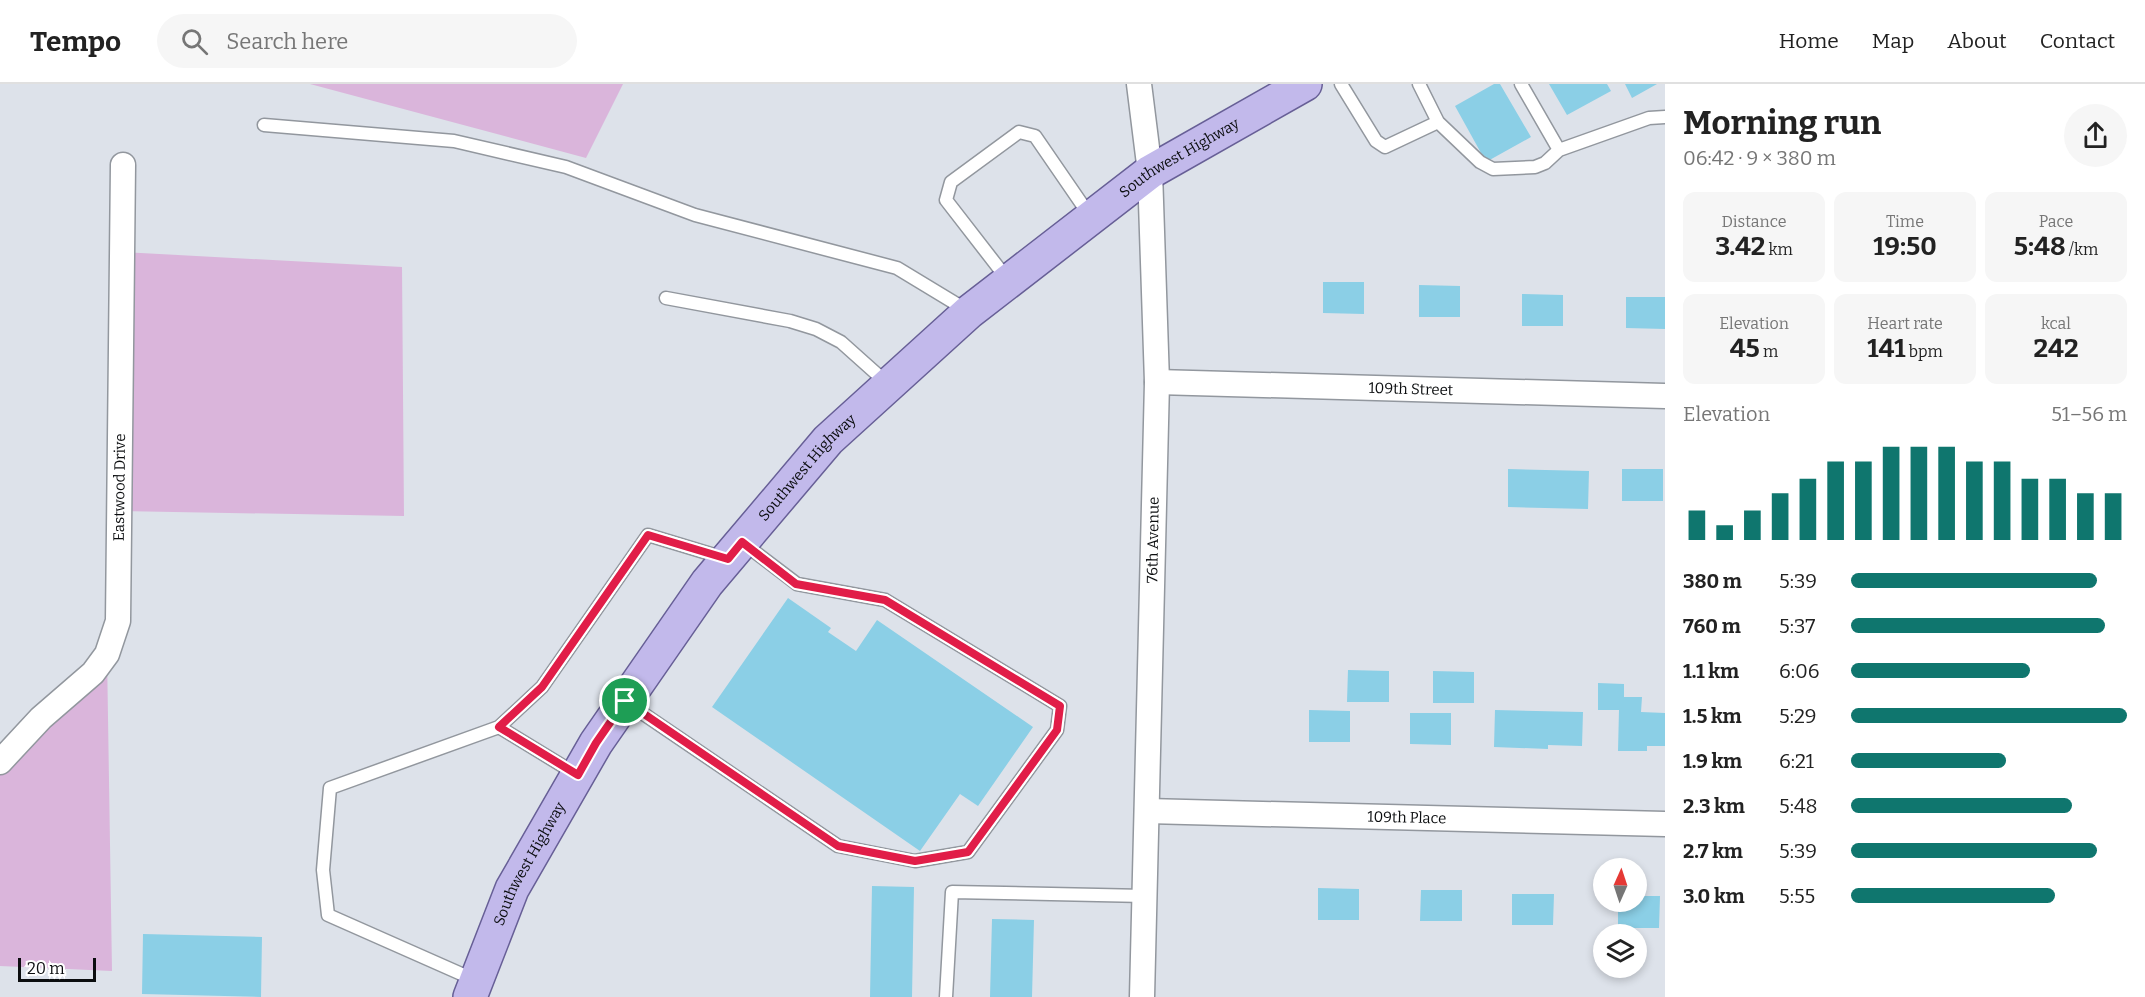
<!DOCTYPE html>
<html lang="en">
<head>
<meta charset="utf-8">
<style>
	body { margin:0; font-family:Bitter,serif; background:#f6f6f6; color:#222; height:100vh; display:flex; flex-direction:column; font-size:22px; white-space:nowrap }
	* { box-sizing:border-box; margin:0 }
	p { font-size:20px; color:#767676 }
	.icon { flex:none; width:33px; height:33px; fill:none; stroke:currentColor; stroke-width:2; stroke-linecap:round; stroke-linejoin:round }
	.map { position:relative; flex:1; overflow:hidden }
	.drawer { display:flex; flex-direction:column; background:#fff; width:480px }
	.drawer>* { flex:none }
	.needle { width:39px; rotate:3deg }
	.buttons { position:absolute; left:1593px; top:774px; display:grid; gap:12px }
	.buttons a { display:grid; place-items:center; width:54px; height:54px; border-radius:50%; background:#fff; box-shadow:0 3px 9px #0003; font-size:30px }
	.scale { position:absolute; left:18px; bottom:15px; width:78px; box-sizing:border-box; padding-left:6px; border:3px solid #0b0d0f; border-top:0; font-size:16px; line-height:21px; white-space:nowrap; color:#0b0d0f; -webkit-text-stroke:4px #fff; paint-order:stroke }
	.pin { position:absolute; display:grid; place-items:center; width:51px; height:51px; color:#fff; margin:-26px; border:3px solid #fff; border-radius:50%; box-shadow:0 2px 6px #0007 }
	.round { display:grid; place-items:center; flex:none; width:63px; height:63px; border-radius:32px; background:#f6f6f6 }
	.summary { display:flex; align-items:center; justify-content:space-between; height:102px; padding:0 18px }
	h1 { font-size:33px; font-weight:700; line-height:45px }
	.metrics { display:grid; grid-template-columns:repeat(3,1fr); gap:9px; height:102px; padding:6px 18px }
	.metrics div { display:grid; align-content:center; border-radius:12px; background:#f6f6f6; text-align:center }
	.metrics b { font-size:26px; font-weight:700 }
	.metrics small { font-size:16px; font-weight:400 }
	.metrics p { font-size:16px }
	.chart { height:168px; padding:12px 18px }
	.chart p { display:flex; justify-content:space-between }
	.chart svg { width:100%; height:108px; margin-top:6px; stroke:#0f766e; stroke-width:6 }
	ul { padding:0 18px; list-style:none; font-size:20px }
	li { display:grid; grid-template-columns:96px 72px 1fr; align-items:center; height:45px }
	li i { height:15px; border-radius:8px; background:#0f766e }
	header { display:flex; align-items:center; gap:36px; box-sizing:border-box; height:84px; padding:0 30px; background:#fff; border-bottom:2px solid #e0e0e0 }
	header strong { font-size:28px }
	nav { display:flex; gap:33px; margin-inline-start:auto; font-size:21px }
	.search { width:420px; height:54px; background:#f6f6f6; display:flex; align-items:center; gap:15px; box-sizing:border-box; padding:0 21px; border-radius:33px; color:#767676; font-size:22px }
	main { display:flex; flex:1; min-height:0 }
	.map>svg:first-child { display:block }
</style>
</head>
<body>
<header>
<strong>Tempo</strong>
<div class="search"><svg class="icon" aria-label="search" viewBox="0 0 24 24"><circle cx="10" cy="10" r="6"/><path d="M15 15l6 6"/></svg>Search here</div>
<nav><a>Home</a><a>Map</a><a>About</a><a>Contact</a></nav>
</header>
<main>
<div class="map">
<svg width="1665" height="913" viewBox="0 0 1665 913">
	<rect width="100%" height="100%" fill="#dde2ea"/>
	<path fill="#dab5db" d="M310,0H623L586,74Z
		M122,168L402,183L404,432L119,427Z
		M107,570L112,887L0,882V678Z"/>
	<path fill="#8bcfe6" d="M1494,0H1500L1531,53L1486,78L1455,22Z
		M1549,0H1607L1611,7L1567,31Z
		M1625,0H1657L1632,14Z
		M1323,198H1364V230L1323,229Z
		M1419,201L1460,202V233H1419Z
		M1522,210L1563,211V242H1522Z
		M1626,213H1665V245L1626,244Z
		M1508,385L1589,387L1588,425L1508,423Z
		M1622,385H1663V417H1622Z
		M788,514L831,544L828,548L856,567L877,536L1033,643L978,722L960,710L920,767L712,623Z
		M1348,586L1389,587V618H1347Z
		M1433,587L1474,588V619H1433Z
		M1598,599L1624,600V613H1642L1641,628L1665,629V662H1647V667H1618L1619,626H1598Z
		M1309,626L1350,627V658H1309Z
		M1495,626L1583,628L1582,662L1548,661V665L1494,663Z
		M1410,629H1451V661L1410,660Z
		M872,802L914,803L912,913H870Z
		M1318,804L1359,805V836H1318Z
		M1421,806H1462V837H1420Z
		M1512,810H1554L1553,841H1512Z
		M1636,812H1660L1659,844H1618V818H1636Z
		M992,835L1034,836L1032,913H990Z
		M143,850L262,853L261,913L142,910Z"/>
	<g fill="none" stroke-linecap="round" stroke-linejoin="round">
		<defs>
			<path id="service" d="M1341,0L1376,57L1385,63L1438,38L1419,0
				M1521,0L1559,66L1649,34L1665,33
				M1438,38L1480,78L1493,85L1535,83L1545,79L1559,66
				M264,41L454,57L566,83L695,131L897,184L968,227
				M1008,196L946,116L951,98L1019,48L1035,52L1090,132
				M666,214L790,237L816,245L841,258L888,300
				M626,618L838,762L915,777L968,768L1057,646L1060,622L885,516L797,500L743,459
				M499,643L542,603L648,451L724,474
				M475,896L328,831L323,786L330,704L499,643L576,690
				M946,913L952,808L1145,812"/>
			<g id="minor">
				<path d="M1139,0L1150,88L1157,298L1142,913"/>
				<path id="s1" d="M1157,298L1665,312"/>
				<path id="s2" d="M0,678L41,634L93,589L107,570L118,537L123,81"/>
				<path id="s3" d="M1147,727L1665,740"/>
			</g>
			<g id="primary">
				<path id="s4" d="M470,913L512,805L596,659L707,499L828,356L969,228L1150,88L1305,0"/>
			</g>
		</defs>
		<use href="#service" stroke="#92979e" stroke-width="15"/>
		<use href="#minor" stroke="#92979e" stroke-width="27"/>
		<use href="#primary" stroke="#675f96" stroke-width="36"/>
		<use href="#service" stroke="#fff" stroke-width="12"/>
		<use href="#minor" stroke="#fff" stroke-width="24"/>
		<use href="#primary" stroke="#c2b9eb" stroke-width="33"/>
	</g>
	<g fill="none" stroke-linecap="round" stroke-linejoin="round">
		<defs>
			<path id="route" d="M648,451L728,475L742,458L796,500L885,516L1060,622L1057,646L968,768L915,777L838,762L625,617L596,659L578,691L499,643L542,603Z"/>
		</defs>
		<use href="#route" stroke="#fff" stroke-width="12"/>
		<use href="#route" stroke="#e11d48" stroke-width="8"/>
	</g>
	<g text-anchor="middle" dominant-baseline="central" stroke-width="6" stroke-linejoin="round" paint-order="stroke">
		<g font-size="15" fill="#0b0d0f" stroke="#fff">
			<text stroke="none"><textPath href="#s4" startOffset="1118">Southwest Highway</textPath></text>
			<text stroke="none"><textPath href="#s1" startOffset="254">109th Street</textPath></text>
			<text stroke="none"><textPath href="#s4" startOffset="632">Southwest Highway</textPath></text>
			<text stroke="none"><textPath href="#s2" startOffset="321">Eastwood Drive</textPath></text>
			<text transform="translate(1153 456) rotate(-89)">76th Avenue</text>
			<text stroke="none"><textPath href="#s3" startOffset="260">109th Place</textPath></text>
			<text stroke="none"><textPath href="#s4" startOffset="146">Southwest Highway</textPath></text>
		</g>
	</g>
</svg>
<div class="buttons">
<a><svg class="needle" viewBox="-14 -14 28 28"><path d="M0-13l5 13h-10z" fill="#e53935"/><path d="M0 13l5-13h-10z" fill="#767676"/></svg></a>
<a><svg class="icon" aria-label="layers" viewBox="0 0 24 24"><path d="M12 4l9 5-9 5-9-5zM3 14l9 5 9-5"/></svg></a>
</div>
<div class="scale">20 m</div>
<div class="pin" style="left:625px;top:617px;background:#1e9e55"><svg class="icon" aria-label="arrive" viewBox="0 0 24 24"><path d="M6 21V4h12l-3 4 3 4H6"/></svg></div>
</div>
<section class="drawer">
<div class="summary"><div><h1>Morning run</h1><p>06:42 · 9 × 380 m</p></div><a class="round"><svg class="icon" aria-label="share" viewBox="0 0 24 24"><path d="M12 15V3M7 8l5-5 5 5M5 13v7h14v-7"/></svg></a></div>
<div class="metrics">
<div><p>Distance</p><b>3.42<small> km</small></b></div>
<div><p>Time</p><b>19:50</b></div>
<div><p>Pace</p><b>5:48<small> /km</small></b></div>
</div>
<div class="metrics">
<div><p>Elevation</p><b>45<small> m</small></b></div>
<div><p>Heart rate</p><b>141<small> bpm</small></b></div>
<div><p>kcal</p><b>242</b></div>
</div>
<div class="chart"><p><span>Elevation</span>51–56 m</p>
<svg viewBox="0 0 160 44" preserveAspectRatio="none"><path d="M5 44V32M15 44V38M25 44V32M35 44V25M45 44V19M55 44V12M65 44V12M75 44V6M85 44V6M95 44V6M105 44V12M115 44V12M125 44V19M135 44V19M145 44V25M155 44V25"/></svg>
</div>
<ul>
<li><b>380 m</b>5:39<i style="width:89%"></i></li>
<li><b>760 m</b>5:37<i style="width:92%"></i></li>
<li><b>1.1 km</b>6:06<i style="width:65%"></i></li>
<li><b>1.5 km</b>5:29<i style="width:100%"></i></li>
<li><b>1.9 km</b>6:21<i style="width:56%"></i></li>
<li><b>2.3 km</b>5:48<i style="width:80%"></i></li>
<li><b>2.7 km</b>5:39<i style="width:89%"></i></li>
<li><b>3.0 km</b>5:55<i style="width:74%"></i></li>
</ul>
</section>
</main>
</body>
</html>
